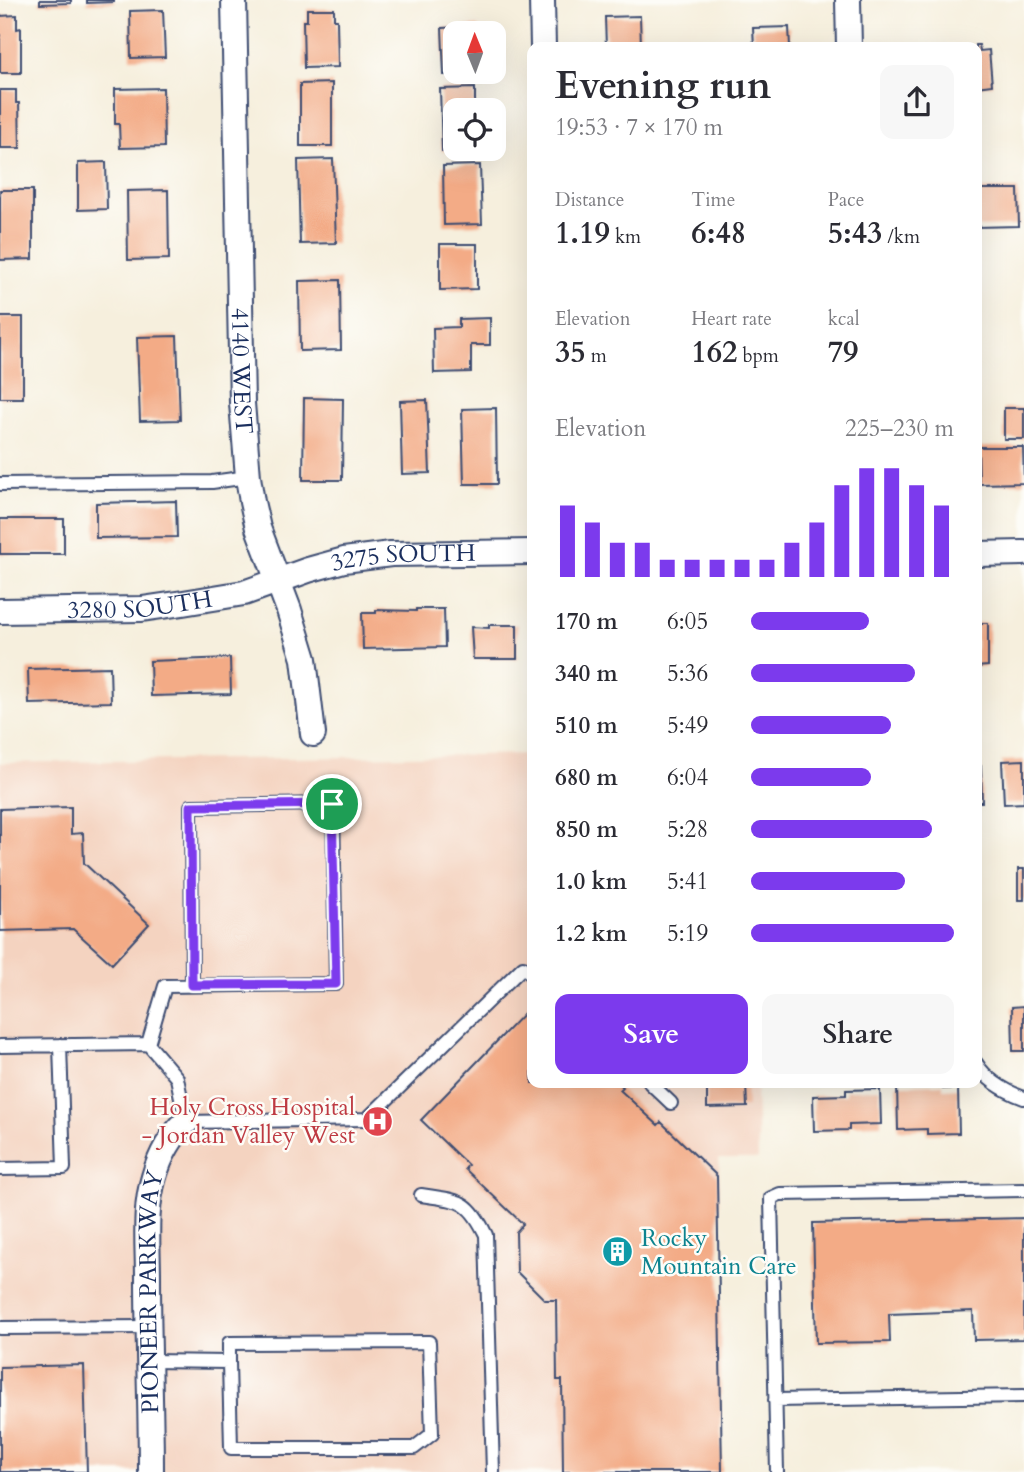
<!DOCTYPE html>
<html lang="en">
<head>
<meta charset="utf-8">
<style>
	body { margin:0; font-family:Cardo,serif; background:#f7f7f7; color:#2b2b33; height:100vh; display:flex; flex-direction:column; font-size:26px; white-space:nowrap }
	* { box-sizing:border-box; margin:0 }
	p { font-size:23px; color:#7c7c81 }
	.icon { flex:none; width:38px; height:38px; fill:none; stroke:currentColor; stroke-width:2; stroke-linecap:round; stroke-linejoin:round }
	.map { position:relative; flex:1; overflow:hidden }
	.details { position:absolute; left:527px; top:42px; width:455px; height:1046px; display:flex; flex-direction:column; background:#fff; border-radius:14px; box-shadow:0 7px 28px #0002 }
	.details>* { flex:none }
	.needle { width:46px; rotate:359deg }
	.tools { position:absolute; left:443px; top:21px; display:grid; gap:14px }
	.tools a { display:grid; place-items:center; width:63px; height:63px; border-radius:14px; background:#fff; box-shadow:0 7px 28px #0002; font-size:35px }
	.pin { position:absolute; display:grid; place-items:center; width:60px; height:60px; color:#fff; margin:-30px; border:4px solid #fff; border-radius:50%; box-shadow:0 2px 7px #0007 }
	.round { display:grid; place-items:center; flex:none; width:74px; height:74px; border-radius:14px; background:#f7f7f7 }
	.head { display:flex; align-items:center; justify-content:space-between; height:119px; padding:0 28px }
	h1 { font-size:38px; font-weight:700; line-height:52px }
	.metrics { display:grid; grid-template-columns:repeat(3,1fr); gap:10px; height:119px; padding:7px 28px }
	.metrics div { display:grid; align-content:center }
	.metrics b { font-size:30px; font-weight:700 }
	.metrics small { font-size:19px; font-weight:400 }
	.metrics p { font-size:19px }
	.chart { height:196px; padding:14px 28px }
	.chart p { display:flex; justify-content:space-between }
	.chart svg { width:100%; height:126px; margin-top:7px; stroke:#7c3aed; stroke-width:6 }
	.cta { display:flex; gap:14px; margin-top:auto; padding:14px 28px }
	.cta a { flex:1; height:80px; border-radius:14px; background:#7c3aed; color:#fff; font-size:28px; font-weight:700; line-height:80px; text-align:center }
	.cta a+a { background:#f7f7f7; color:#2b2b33 }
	ul { padding:0 28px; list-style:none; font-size:23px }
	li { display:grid; grid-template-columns:112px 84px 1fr; align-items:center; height:52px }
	li i { height:18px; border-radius:9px; background:#7c3aed }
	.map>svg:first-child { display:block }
</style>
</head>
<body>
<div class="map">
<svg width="1024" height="1472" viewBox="0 0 1024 1472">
	<rect width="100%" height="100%" fill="#fdfcf7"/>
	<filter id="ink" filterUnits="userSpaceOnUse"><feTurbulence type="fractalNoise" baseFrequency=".0143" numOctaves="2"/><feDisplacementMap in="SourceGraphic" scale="14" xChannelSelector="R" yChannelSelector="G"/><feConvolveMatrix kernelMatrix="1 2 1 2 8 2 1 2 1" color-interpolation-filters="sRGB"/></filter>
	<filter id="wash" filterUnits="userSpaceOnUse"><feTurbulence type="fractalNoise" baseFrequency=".00686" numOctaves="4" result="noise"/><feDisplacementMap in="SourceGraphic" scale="28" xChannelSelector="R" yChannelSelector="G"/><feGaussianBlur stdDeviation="1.57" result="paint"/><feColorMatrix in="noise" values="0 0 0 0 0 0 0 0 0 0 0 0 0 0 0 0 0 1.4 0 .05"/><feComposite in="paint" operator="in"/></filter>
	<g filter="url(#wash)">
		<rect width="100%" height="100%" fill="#f6efdd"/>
		<path fill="#f4d3c0" d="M532,754V1083H756L758,1159H719L722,1472H0V763Z"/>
		<g id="blocks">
			<path fill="#f3ab86" d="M40,0H71V3L40,4Z
				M87,0H114V2L87,3Z
				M307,9H334V20H337L338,67L304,68L303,21H307Z
				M163,10L165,57L131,58L130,11Z
				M17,15V29L21,28V73H0V16Z
				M640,16L641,47H606L605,17Z
				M478,26V33H455V72H470V74L444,75L442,28Z
				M789,27L790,47H754L753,28Z
				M976,45H979L980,51L989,50L992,85L976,87Z
				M332,83V146H300V84Z
				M163,88L164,147L120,148L119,124H115V89Z
				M475,88V110H455V151H442L440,89Z
				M0,90H16V103H19L20,148H0Z
				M333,159L336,243L300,244L298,160Z
				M106,162L107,209L78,210V163Z
				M480,165L482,224L444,225L443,166Z
				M976,187H981V189H1018L1019,226L976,227Z
				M0,190H33V259L0,260Z
				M168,190L169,259L128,260L127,191Z
				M440,244H477V289L440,290Z
				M340,280L341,350L300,351L299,281Z
				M0,317H23V398H0Z
				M490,318V345H471V372L434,373L433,328L459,327V319Z
				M177,336L180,420L140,421L137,337Z
				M304,398L343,399L342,480H303Z
				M427,400L430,473L402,474L400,401Z
				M496,408L497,484H464L462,409Z
				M1004,408H1024V439H1004Z
				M978,447H1023L1024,483L979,484Z
				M176,501L177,537L96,538V503Z
				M0,519H64V554H0Z
				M416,609H444L445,647L363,649L362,613H376V610L416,611Z
				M976,623H988V666L976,667Z
				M489,625H517V659H473L471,627L489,628Z
				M230,658L231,694L151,696L150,661Z
				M110,667L111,702L29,704L28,669Z
				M1024,760V803L1004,804L1002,761Z
				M976,766H981L982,802H976Z
				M71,807V834L83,833L84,863L149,924L112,964L73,929L0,931V809Z
				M1018,869H1024V900H1018Z
				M532,1005V1083H619L623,1087L620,1090L658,1125L661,1122L717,1176L722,1472H563L562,1380H557L556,1300H545L517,1272L516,1232L523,1224L465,1169L468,1165L421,1120Z
				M1024,1006V1051H1013L1012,1007Z
				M707,1083H746L747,1107L707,1108Z
				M943,1084V1089L958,1088L959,1133L927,1134V1129L898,1130L897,1085Z
				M880,1089L881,1124L849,1125V1130L814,1131L813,1096L846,1095V1090Z
				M1024,1218V1339L974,1340L973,1311L889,1314L890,1342L816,1343L813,1223Z
				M84,1365L87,1472H0V1367Z"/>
		</g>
	</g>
	<g filter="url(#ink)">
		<use href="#blocks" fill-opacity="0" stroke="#3c4c71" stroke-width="2"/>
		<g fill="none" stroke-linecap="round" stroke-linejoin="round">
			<defs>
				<path id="lane" d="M0,484L212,482L248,477
					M148,1044L165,986L336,984L333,804L191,806L192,985
					M0,1046L148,1044L177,1078L186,1122L367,1119L523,967L532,975
					M976,1063C987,1081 1005,1091 1024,1098
					M650,1083L671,1103
					M0,1169L64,1168L60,1045
					M421,1195C459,1201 468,1198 486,1235L493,1472
					M0,1328L148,1327
					M150,1361L229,1362V1343L429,1342L432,1434L414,1448H231L229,1362
					M775,1400L1024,1396
					M777,1472L771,1198L780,1194L1024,1190"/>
				<g id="street">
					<path id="s1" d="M234,0L242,403L248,477L252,502L258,528L289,610L304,659L313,734"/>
					<path d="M542,0L543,47"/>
					<path d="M848,0L849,47"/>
					<path d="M976,554L1024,553"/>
					<path id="s2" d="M0,611L142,609L183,603L244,593L308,570L344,560L391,554L532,552"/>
					<path id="s3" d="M151,1472C151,1407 148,1343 148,1278C148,1245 144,1209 154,1177C160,1156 171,1136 186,1122"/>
				</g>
			</defs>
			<use href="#lane" stroke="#3c4c71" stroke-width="16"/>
			<use href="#street" stroke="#3c4c71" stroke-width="28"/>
			<use href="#lane" stroke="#fff" stroke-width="12"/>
			<use href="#street" stroke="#fff" stroke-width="24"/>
		</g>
	</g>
	<g fill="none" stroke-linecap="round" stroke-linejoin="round" filter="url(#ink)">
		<defs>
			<path id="route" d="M332,804L336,984L192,985L191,806Z"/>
		</defs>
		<use href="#route" stroke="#fff" stroke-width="14"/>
		<use href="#route" stroke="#7c3aed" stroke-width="9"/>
	</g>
	<defs>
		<symbol id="hospital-disc" viewBox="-11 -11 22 22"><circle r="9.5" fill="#e0444e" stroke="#fdfcf7"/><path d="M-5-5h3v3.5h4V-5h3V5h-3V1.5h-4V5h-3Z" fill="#fff"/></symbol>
		<symbol id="building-disc" viewBox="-11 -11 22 22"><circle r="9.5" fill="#0f9aa8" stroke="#fdfcf7"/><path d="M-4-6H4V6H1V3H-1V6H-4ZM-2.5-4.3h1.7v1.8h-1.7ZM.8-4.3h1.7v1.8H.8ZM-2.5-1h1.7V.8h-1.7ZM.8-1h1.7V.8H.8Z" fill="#fff"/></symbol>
	</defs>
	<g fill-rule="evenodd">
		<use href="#hospital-disc" x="360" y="1104" width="35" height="35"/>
		<use href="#building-disc" x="600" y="1234" width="35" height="35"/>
	</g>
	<g text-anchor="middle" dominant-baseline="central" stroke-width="5" stroke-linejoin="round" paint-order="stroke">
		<g font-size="24" fill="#1b2f5e" stroke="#fdfcf7">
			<text stroke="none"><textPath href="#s1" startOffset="371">4140 WEST</textPath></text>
			<text stroke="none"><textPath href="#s2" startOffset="410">3275 SOUTH</textPath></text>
			<text stroke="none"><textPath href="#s2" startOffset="140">3280 SOUTH</textPath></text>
			<text stroke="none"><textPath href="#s3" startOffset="180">PIONEER PARKWAY</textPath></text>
		</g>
		<g font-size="24" fill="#be3a42" stroke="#fdfcf7" text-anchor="end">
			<text x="355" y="1107">Holy Cross Hospital<tspan x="355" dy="28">- Jordan Valley West</tspan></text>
		</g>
		<g font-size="24" fill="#0d838f" stroke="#fdfcf7" text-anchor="start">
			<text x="641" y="1238">Rocky<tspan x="641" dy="28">Mountain Care</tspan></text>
		</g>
	</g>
</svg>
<div class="tools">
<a><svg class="needle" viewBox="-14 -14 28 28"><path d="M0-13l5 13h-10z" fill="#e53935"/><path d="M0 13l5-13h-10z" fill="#7c7c81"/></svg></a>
<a><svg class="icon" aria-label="locate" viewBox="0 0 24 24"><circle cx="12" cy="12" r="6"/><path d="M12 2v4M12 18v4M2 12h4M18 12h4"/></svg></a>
</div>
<div class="pin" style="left:332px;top:804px;background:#1e9e55"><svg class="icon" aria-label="arrive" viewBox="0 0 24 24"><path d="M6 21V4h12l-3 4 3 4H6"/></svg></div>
<section class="details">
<div class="head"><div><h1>Evening run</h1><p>19:53 · 7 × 170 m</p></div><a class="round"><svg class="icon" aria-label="share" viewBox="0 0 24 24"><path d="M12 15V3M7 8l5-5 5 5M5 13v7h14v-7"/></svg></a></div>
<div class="metrics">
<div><p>Distance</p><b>1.19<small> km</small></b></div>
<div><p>Time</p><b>6:48</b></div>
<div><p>Pace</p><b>5:43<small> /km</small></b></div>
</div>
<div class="metrics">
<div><p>Elevation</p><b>35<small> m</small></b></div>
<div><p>Heart rate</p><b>162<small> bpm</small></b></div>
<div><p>kcal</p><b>79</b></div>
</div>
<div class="chart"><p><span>Elevation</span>225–230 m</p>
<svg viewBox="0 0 160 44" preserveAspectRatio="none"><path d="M5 44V19M15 44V25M25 44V32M35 44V32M45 44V38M55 44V38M65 44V38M75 44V38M85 44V38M95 44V32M105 44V25M115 44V12M125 44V6M135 44V6M145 44V12M155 44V19"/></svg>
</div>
<ul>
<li><b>170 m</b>6:05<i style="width:58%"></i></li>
<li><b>340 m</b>5:36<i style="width:81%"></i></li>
<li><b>510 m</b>5:49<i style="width:69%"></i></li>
<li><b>680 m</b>6:04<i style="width:59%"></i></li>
<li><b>850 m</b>5:28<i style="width:89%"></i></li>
<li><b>1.0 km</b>5:41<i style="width:76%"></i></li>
<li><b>1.2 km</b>5:19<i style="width:100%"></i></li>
</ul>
<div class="cta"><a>Save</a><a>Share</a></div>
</section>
</div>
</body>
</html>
